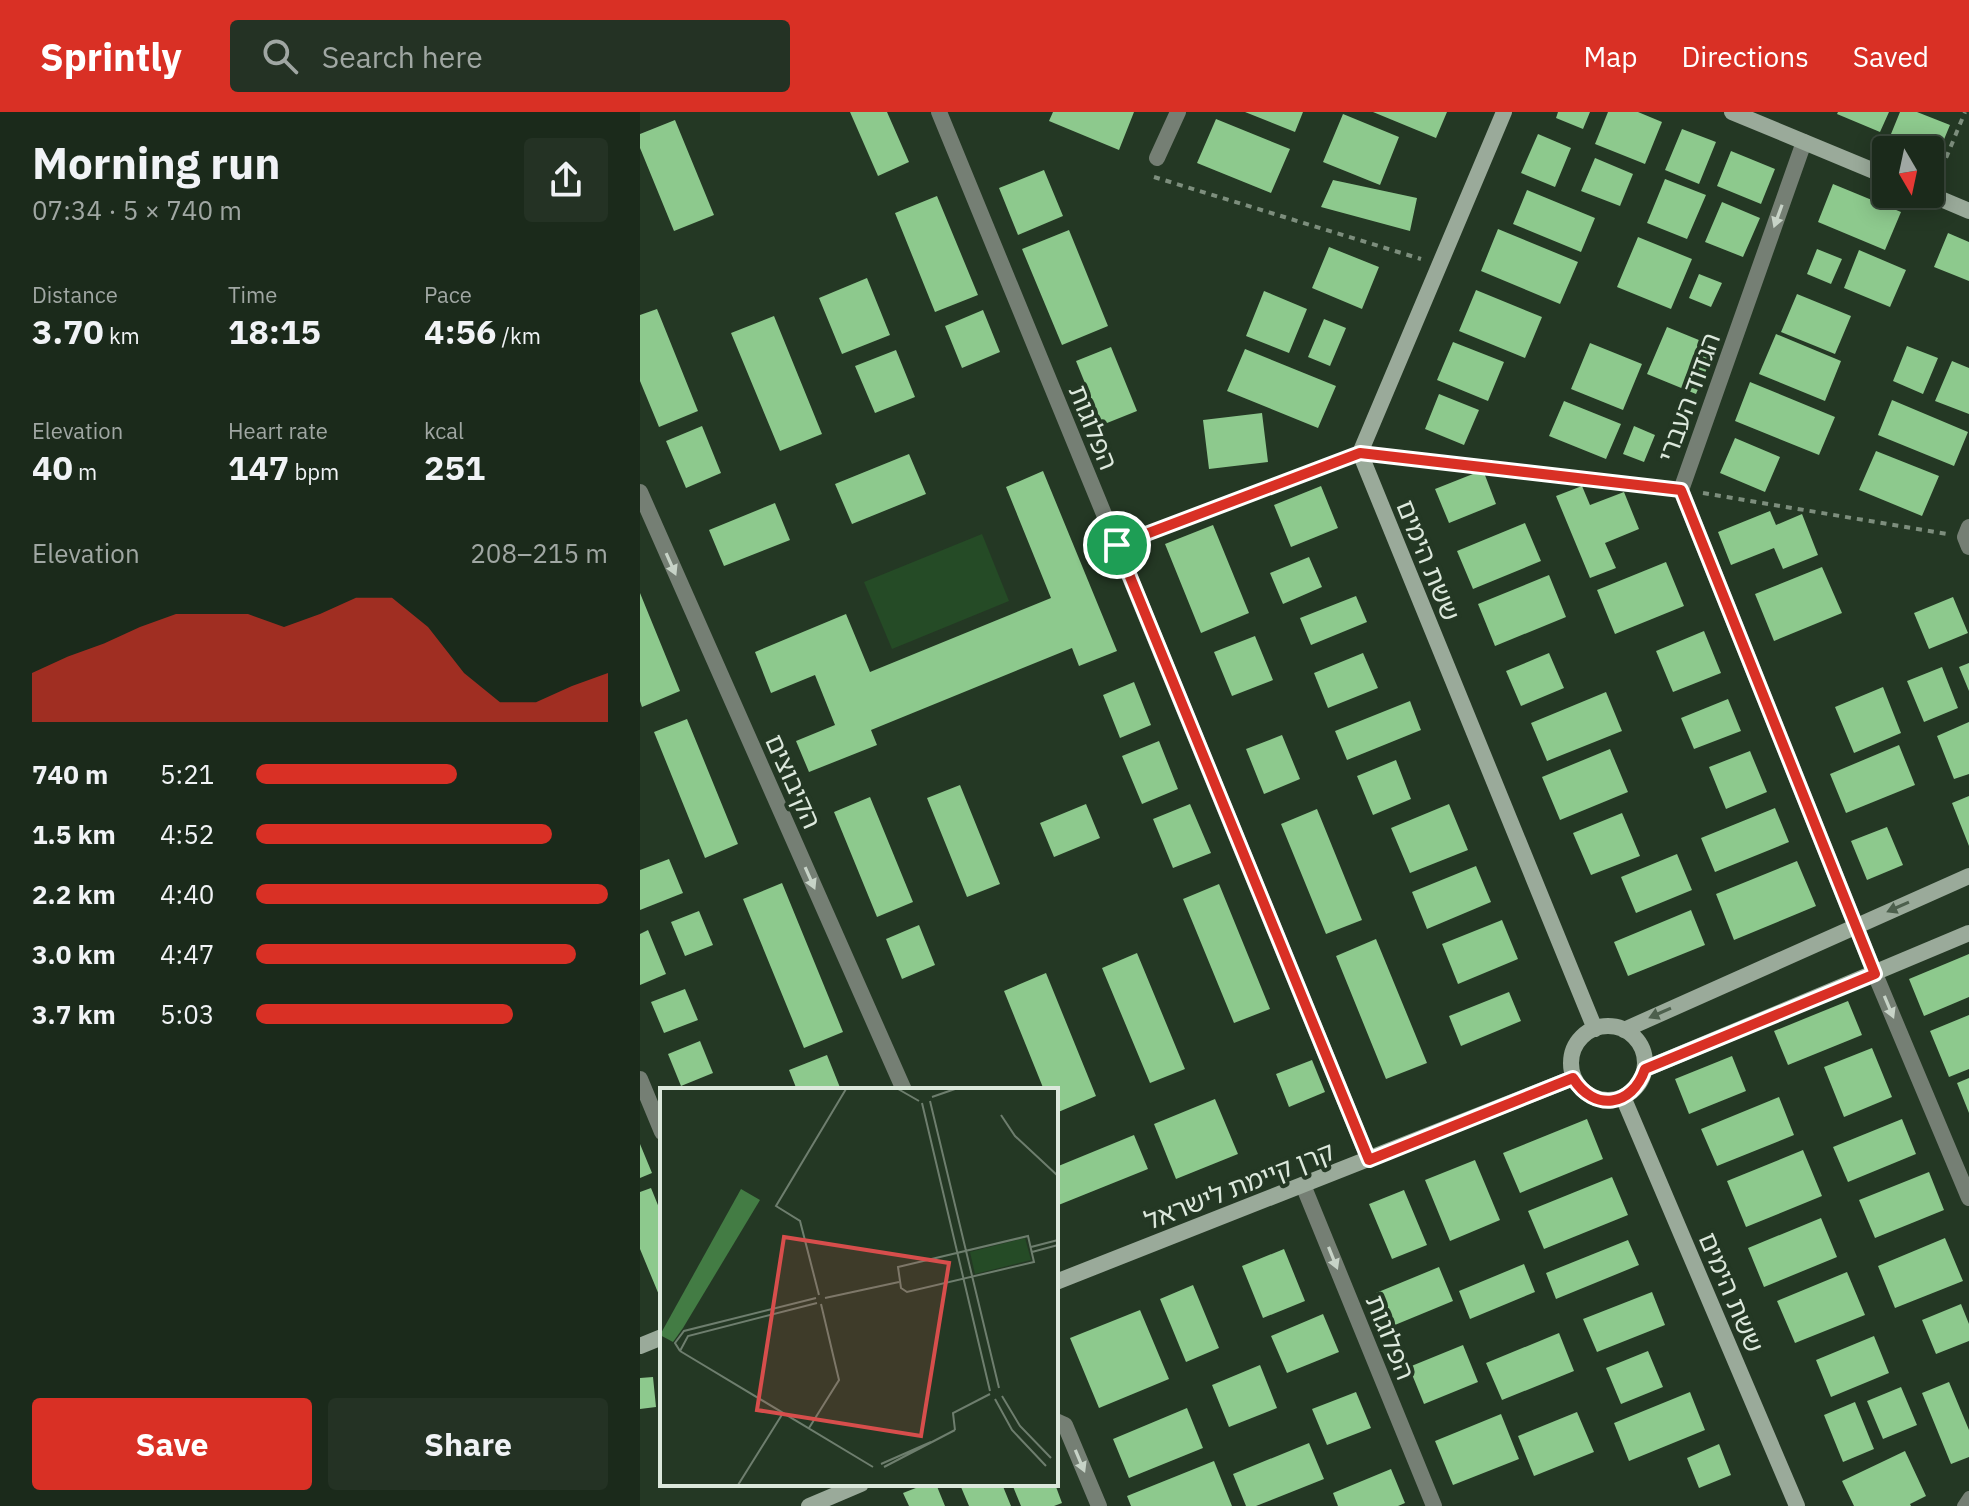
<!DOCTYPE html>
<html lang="en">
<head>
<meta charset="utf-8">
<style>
	body { margin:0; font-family:"IBM Plex Sans","Noto Sans Hebrew",sans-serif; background:#243224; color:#f1f3f6; height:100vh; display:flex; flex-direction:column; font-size:30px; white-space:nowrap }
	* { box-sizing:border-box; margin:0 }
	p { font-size:26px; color:#a0a7a3 }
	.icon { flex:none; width:44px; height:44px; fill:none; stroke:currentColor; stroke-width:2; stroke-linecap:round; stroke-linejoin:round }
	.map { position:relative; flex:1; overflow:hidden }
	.sheet { display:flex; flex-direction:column; background:#1b2a1b; width:640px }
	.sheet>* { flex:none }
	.needle { width:52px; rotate:171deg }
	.tools { position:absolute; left:1232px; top:24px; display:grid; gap:16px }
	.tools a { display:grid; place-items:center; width:72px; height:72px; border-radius:8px; background:#1b2a1b; box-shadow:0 4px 20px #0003,0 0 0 2px #39463a; font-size:40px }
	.pin { position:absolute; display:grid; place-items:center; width:68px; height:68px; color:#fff; margin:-34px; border:4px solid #fff; border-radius:50%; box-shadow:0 2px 8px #0007 }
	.round { display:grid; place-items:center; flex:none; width:84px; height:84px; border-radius:8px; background:#243224 }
	.overview { display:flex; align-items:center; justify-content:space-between; height:136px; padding:0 32px }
	h1 { font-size:44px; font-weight:700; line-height:60px }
	.figures { display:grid; grid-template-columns:repeat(3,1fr); gap:12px; height:136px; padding:8px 32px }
	.figures div { display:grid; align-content:center }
	.figures b { font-size:34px; font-weight:700 }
	.figures small { font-size:22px; font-weight:400 }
	.figures p { font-size:22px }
	.chart { height:224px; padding:16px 32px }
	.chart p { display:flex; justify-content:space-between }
	.chart svg { width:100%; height:144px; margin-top:8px; fill:#d93025; opacity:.7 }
	.action { display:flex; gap:16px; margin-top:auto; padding:16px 32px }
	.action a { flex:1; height:92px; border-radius:8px; background:#d93025; color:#fff; font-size:32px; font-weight:700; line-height:92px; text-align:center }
	.action a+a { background:#243224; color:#f1f3f6 }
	ul { padding:0 32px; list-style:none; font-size:26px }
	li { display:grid; grid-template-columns:128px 96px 1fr; align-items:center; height:60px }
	li i { height:20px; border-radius:10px; background:#d93025 }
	header { display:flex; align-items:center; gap:48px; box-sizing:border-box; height:112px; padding:0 40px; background:#d93025; color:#fff }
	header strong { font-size:38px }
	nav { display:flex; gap:44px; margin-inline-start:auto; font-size:28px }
	.search { width:560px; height:72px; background:#243224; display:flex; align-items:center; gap:20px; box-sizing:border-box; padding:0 28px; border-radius:8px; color:#a0a7a3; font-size:30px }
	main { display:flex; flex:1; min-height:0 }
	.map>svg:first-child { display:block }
</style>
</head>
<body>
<header>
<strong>Sprintly</strong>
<div class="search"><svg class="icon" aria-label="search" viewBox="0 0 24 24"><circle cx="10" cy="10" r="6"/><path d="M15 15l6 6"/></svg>Search here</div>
<nav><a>Map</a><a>Directions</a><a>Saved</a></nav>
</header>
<main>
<section class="sheet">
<div class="overview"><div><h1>Morning run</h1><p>07:34 · 5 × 740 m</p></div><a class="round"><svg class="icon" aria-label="share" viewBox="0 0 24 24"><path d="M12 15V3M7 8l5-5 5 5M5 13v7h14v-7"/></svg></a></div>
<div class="figures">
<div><p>Distance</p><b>3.70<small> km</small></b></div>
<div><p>Time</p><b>18:15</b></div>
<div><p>Pace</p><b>4:56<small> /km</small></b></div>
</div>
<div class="figures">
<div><p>Elevation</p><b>40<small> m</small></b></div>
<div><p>Heart rate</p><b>147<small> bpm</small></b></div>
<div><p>kcal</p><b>251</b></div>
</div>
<div class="chart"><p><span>Elevation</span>208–215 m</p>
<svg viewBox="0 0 160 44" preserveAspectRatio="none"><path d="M0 44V29L10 24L20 20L30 15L40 11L50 11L60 11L70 15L80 11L90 6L100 6L110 15L120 29L130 38L140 38L150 33L160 29V44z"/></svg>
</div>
<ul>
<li><b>740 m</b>5:21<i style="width:57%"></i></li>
<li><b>1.5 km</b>4:52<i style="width:84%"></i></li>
<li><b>2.2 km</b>4:40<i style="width:100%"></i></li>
<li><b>3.0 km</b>4:47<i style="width:91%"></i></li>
<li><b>3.7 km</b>5:03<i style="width:73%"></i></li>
</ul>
<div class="action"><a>Save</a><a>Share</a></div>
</section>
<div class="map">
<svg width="1329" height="1394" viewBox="0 0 1329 1394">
	<rect width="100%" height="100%" fill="#243824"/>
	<path fill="#254b26" d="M342,422L369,489L252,537L224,470Z"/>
	<path fill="#8dc98d" d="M210,0H247L269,50L238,64Z
		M413,0H494L479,38L409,9Z
		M605,0H663L655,20Z
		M733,0H807L796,26Z
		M918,0H950L943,17L916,6Z
		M968,0H998L1022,10L1005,52L955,32Z
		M1198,0H1249L1240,20L1197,2Z
		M1260,0H1277L1310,13L1298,42L1251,22Z
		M703,2L759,25L740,73L683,50Z
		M576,7L650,37L631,81L557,51Z
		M35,8L74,103L34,119L0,36V22Z
		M1042,17L1076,30L1059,72L1025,58Z
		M898,22L931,36L915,75L881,61Z
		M1091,39L1135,57L1121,92L1077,74Z
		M955,46L993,62L980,94L941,79Z
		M404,58L423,104L378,123L359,76Z
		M1025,67L1066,83L1047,127L1007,111Z
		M693,68L777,86L770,119L681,95Z
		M1193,72L1261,100L1245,138L1178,110Z
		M887,78L955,106L941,140L873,112Z
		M297,84L338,183L295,200L255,101Z
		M1082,90L1120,106L1103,145L1065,130Z
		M858,117L938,150L920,192L841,159Z
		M429,118L468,214L422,233L382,137Z
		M1308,121L1329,130V169L1294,155Z
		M998,125L1052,147L1031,197L977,175Z
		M689,135L739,155L722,197L672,176Z
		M1177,137L1202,147L1191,172L1167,162Z
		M1219,138L1266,158L1250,195L1204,176Z
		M1059,162L1082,171L1071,195L1049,186Z
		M227,166L250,223L202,242L179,186Z
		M836,178L902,205L885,246L819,219Z
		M624,179L667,197L649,241L606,224Z
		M1157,182L1211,204L1195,242L1141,220Z
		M17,197L58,299L19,315L0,269V203Z
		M343,198L360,240L322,256L305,214Z
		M134,204L182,322L140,339L91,221Z
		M684,207L706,216L690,254L668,245Z
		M1027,215L1076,235L1056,282L1007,262Z
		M1136,222L1201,249L1185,289L1119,262Z
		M813,230L864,250L848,289L797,268Z
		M950,231L1002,252L983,298L931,277Z
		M1267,234L1298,246L1283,282L1253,269Z
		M471,235L497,299L462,313L436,249Z
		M605,237L696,274L678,316L587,279Z
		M256,238L275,285L235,301L215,254Z
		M1312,249L1329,256V302L1295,289Z
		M1110,270L1195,305L1179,343L1095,309Z
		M799,282L839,298L824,333L785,317Z
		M1252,288L1328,320L1314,354L1238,323Z
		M924,289L981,312L966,347L909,324Z
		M622,301L628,350L569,357L563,308Z
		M62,314L81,361L46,376L26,329Z
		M994,314L1015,323L1004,350L983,342Z
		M1095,326L1140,345L1125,380L1080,361Z
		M1236,339L1299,364L1282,404L1219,378Z
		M269,342L286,382L212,412L195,372Z
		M843,358L856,392L809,411L795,377Z
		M403,359L477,539L439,554L432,536L231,618L237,633L169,660L156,629L195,613L175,563L131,581L115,540L206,502L230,560L411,486L366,375Z
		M681,374L698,416L651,435L634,393Z
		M942,374L950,393L984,380L999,417L965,431L976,456L950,466L916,384Z
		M135,391L150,428L84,454L69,418Z
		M1130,399L1136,413L1162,402L1178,443L1143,457L1134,436L1091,453L1078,420Z
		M885,411L901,449L833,477L817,439Z
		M573,413L609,501L561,521L525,432Z
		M669,445L682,475L643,492L630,461Z
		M1026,450L1044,494L975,522L957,478Z
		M1182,455L1202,501L1134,529L1115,482Z
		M909,463L926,505L855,534L838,492Z
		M0,481L40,579L2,595L0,589Z
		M716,484L727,510L671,533L660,506Z
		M1313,485L1328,521L1289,537L1274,501Z
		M1064,519L1081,561L1033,580L1016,539Z
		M615,524L633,568L592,584L574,540Z
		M723,541L738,576L688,596L674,561Z
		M909,541L924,576L881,594L866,559Z
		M1329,551V579L1319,555Z
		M1302,555L1318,596L1284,610L1267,569Z
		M494,570L511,613L480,626L463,583Z
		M1243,575L1261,621L1214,641L1195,595Z
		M966,580L982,619L907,649L891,611Z
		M1088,587L1101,619L1054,637L1041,606Z
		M770,589L781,618L707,648L695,619Z
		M47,607L98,732L65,746L14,620Z
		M1329,610V662L1314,667L1297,624Z
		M642,623L660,667L624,682L606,637Z
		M519,629L538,677L502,692L482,644Z
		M1259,633L1275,673L1206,701L1190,662Z
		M970,637L988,680L920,708L902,665Z
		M1110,639L1127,680L1086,697L1069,655Z
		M756,648L771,687L733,703L717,664Z
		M320,673L360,772L327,785L287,686Z
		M1329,684V734L1312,691Z
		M230,685L273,790L237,805L194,700Z
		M446,692L460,726L414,745L400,711Z
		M550,692L571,741L533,756L513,707Z
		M809,692L828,738L770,761L751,716Z
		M1135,696L1149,730L1075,760L1061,726Z
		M677,697L722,808L686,822L641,712Z
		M982,701L1000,744L951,763L933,721Z
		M1247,715L1263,753L1227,768L1211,729Z
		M1037,742L1052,778L996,801L981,765Z
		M29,747L43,781L0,798V758Z
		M1157,749L1176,794L1094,828L1076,782Z
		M836,754L851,790L787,817L772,780Z
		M142,771L203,920L164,936L103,787Z
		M579,772L630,897L594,911L543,787Z
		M1051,798L1065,833L988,864L974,830Z
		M59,799L73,833L45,844L31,810Z
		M862,808L878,847L818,872L802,832Z
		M279,813L295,853L262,867L246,827Z
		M8,818L26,862L0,873V822Z
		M736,827L787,951L746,967L696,844Z
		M497,841L545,957L510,971L462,856Z
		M1329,842V885L1284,904L1269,867Z
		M406,861L456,984L416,1001V978H404L364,879Z
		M45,877L58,908L24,921L11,890Z
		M869,880L881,909L821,934L809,904Z
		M1208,889L1222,923L1148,953L1134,919Z
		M1329,903V957L1309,965L1290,919Z
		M60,929L73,961L41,974L28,942Z
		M1232,936L1252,985L1204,1005L1184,955Z
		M187,943L201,978H157L149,958Z
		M1092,944L1106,979L1049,1002L1035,967Z
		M672,948L685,980L649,995L636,962Z
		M1329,966V1001L1317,971Z
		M1139,985L1154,1023L1077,1054L1061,1017Z
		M575,987L598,1042L536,1067L514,1012Z
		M947,1007L963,1047L880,1081L863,1041Z
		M1262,1007L1276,1042L1208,1070L1193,1035Z
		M494,1023L508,1057L416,1094V1055Z
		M0,1032L12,1061L0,1066Z
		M1163,1038L1182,1084L1106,1115L1087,1069Z
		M835,1048L860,1108L810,1129L785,1068Z
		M1289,1060L1304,1098L1235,1126L1219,1088Z
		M972,1065L988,1103L904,1137L888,1099Z
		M11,1076L22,1103V1182L19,1183L0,1137V1080Z
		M764,1078L787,1133L752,1147L729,1092Z
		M1181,1106L1197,1145L1124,1175L1108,1136Z
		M1305,1126L1323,1169L1255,1196L1238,1154Z
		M988,1128L999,1153L916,1187L906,1161Z
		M644,1137L665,1189L623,1206L602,1154Z
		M884,1152L895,1180L830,1207L819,1179Z
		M799,1155L813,1189L750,1215L736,1181Z
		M1207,1160L1225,1203L1155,1231L1137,1189Z
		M553,1173L579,1236L546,1250L520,1187Z
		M1012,1180L1025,1213L957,1240L943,1207Z
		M1321,1192L1329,1212V1229L1296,1242L1282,1208Z
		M500,1198L529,1267L459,1296L430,1226Z
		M683,1202L699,1240L647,1261L631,1224Z
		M919,1221L934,1259L862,1288L846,1251Z
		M1234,1224L1249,1261L1191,1285L1176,1248Z
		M823,1233L838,1270L784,1292L769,1255Z
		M1008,1239L1023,1275L981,1292L966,1256Z
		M620,1253L637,1296L589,1315L572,1273Z
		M13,1265L16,1295L0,1297V1266Z
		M1309,1270L1329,1318V1345L1311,1352L1282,1281Z
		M1261,1275L1277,1313L1243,1327L1227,1289Z
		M716,1280L731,1316L687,1333L672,1297Z
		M1050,1280L1065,1318L989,1349L974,1311Z
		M1215,1290L1234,1337L1203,1350L1184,1303Z
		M547,1296L563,1336L489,1366L473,1327Z
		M937,1300L954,1340L894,1364L878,1324Z
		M861,1302L879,1347L813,1373L795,1329Z
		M669,1331L684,1367L616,1394H606L593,1362Z
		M1079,1332L1091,1363L1059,1376L1047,1346Z
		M1265,1339L1286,1384L1270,1392L1271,1394H1214L1202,1369Z
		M574,1349L592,1394H491L487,1384Z
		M751,1357L765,1391L758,1394H698L693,1381Z
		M286,1372H296L305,1394H269L263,1381Z
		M328,1372H362L371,1394H329L321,1375Z
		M372,1372H415L422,1391L414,1394H381Z"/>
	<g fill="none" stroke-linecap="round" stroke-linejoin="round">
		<path stroke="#7d8e7d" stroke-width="4" stroke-dasharray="6 6" stroke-linecap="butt" d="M514,65L781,147
			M1297,68L1325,0
			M741,343L1023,376
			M1063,381L1307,422
			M493,427L706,346"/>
		<path stroke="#757f74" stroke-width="12" d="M1323,1394L1329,1385"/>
		<path stroke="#757f74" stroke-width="16" d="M299,0L729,1048
			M1164,30L1041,378L1235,862L1329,1086
			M517,46L538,0
			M0,380L264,978
			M1329,415L1325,425L1329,435
			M0,967L22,1020
			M663,1073L794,1394
			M416,1309L425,1313L459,1394"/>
		<path stroke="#9aaa9a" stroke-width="16" d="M864,0L720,341L955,917
			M1092,0L1246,64
			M1289,82L1329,99
			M931 951a37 37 0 1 1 74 0a37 37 0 1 1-74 0Z
			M984,918L1329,764
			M1005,957L1329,821
			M983,985L1157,1394
			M416,1170L933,966
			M0,1234L22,1225
			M169,1394L221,1372"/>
	</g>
	<defs><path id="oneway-solid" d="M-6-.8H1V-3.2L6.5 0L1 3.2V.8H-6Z" transform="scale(2)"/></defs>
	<g fill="#c7d3c7">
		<use href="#oneway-solid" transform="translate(1138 104) rotate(110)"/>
		<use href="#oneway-solid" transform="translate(31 452) rotate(66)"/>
		<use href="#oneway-solid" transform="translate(170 766) rotate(66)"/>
		<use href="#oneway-solid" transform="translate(1249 895) rotate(67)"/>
		<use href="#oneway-solid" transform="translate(693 1146) rotate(68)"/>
		<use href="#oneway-solid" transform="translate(440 1349) rotate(67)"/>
	</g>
	<g fill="#4d604d">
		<use href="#oneway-solid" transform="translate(1258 795) rotate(156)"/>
		<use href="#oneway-solid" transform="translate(1020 901) rotate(156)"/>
	</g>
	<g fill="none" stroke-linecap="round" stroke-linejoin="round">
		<defs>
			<path id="route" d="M720,341L1041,378L1235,862L1005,957C992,995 954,1000 933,966L729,1048L477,433Z"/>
		</defs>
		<use href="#route" stroke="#fff" stroke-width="16"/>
		<use href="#route" stroke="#d93025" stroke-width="10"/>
	</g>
	<g text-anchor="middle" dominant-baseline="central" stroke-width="8" stroke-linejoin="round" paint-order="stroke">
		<g font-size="26" fill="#dce8dc" stroke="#243824">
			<text transform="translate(1048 285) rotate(-70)">הגדוד העברי</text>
			<text transform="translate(454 315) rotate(68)">הפלוגות</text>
			<text transform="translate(789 448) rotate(68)">ששת הימים</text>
			<text transform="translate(154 669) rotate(66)">הקיבוצים</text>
			<text transform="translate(599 1073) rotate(-21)">קרן קיימת לישראל</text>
			<text transform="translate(1092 1180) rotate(67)">ששת הימים</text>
			<text transform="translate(751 1225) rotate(68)">הפלוגות</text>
		</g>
	</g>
	<g transform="translate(20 976)">
		<rect width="398" height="398" fill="#243824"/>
		<path d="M81,101L100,112L23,240L13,254L0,247Z" fill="#437c44"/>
		<path d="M365,150L371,172L315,186L310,164Z" fill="#254b26"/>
		<path fill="none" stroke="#6e7e6e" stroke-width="2" d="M238,1L259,13M272,9L295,1M270,13L339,300M262,15L330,303M341,27L355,48L398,88M368,148L374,174L247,204L241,200L238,179ZM371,159L398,152M372,164L398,157M159,207L140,133L116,118L186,1M165,210L239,194M20,263L213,379M20,263L15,255L24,243L156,210M20,263L28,248L157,215M342,308L360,338L391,370M335,311L352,342L386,378M149,340L179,292L161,216M295,342L293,325L330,306M221,376L271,354M224,379L295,342M78,397L123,325"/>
		<path fill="#d74e4c" fill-opacity="0.15" stroke="#d74e4c" stroke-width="4" d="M124,149L289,175L261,348L97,322Z"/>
		<rect width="398" height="398" fill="none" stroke="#dce8dc" stroke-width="4"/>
	</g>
</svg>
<div class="tools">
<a><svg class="needle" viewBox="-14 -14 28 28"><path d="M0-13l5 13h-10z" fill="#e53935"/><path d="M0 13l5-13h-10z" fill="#a0a7a3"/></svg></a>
</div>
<div class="pin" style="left:477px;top:433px;background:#1e9e55"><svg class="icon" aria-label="arrive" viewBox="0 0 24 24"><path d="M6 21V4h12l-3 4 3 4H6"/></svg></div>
</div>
</main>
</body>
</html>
